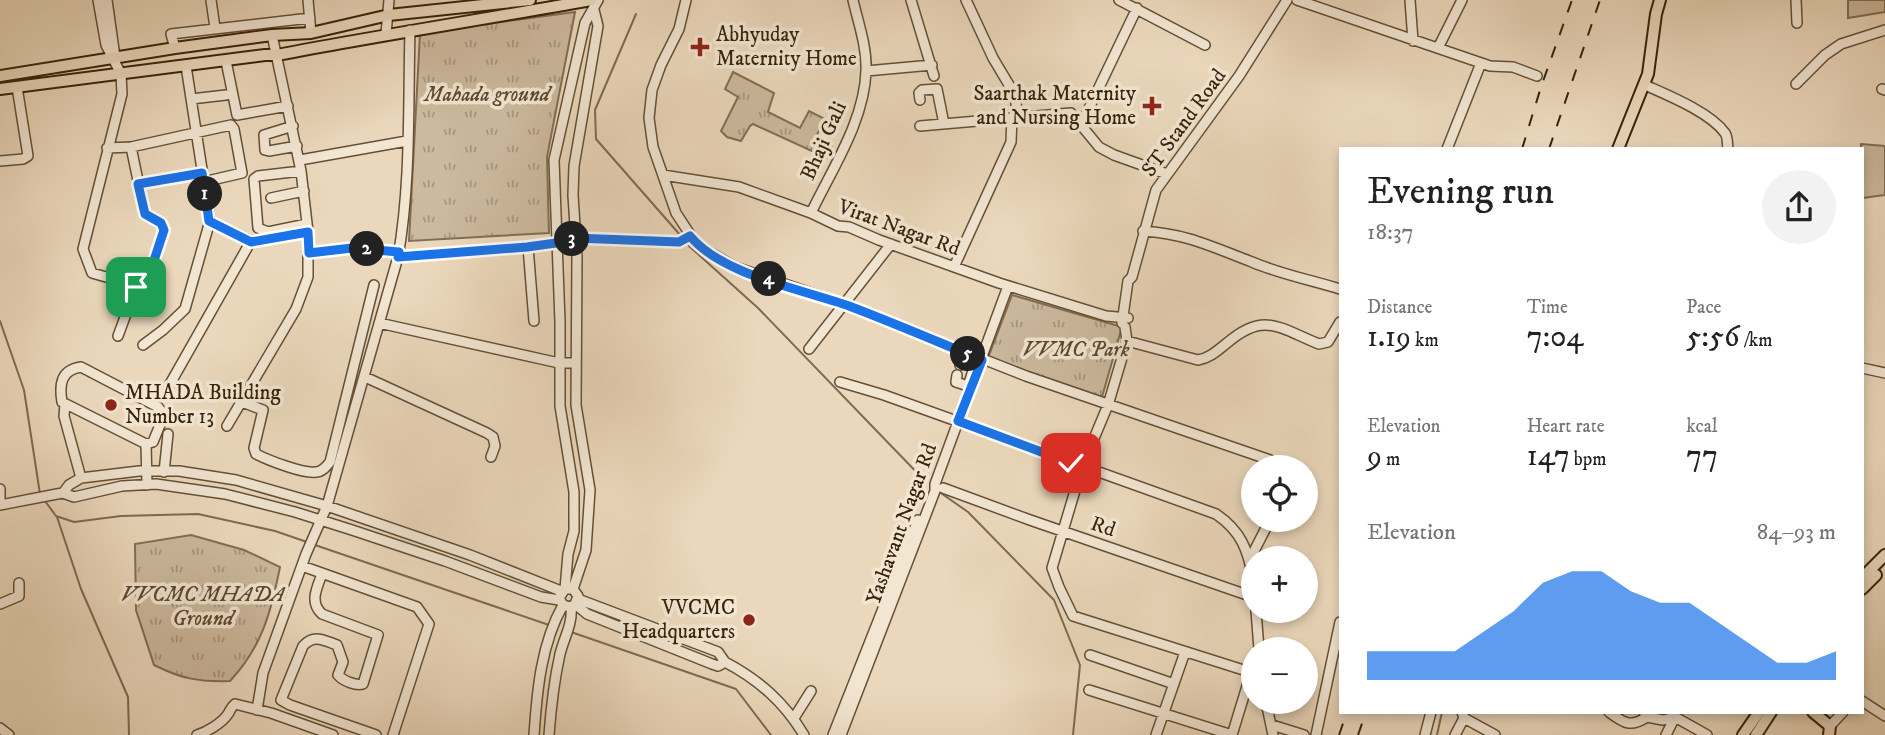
<!DOCTYPE html>
<html lang="en">
<head>
<meta charset="utf-8">
<style>
	body { margin:0; font-family:"IM FELL DW Pica",serif; background:#f2f2f2; color:#222; height:100vh; display:flex; flex-direction:column; font-size:26px; white-space:nowrap }
	* { box-sizing:border-box; margin:0 }
	p { font-size:23px; color:#767676 }
	.icon { flex:none; width:38px; height:38px; fill:none; stroke:currentColor; stroke-width:2; stroke-linecap:round; stroke-linejoin:round }
	.map { position:relative; flex:1; overflow:hidden }
	.side { position:absolute; left:1339px; top:147px; width:525px; height:567px; display:flex; flex-direction:column; background:#fff; border-radius:0px; box-shadow:0 4px 10px #0003 }
	.side>* { flex:none }
	.controls { position:absolute; left:1241px; top:455px; display:grid; gap:14px }
	.controls a { display:grid; place-items:center; width:77px; height:77px; border-radius:50%; background:#fff; box-shadow:0 4px 10px #0003; font-size:35px }
	.pin { position:absolute; display:grid; place-items:center; width:60px; height:60px; color:#fff; margin:-30px; border-radius:14px; box-shadow:0 4px 10px #0006 }
	.km { position:absolute; width:35px; height:35px; margin:-18px; border-radius:50%; background:#222; color:#fff; font-size:19px; line-height:35px; text-align:center }
	.round { display:grid; place-items:center; flex:none; width:74px; height:74px; border-radius:37px; background:#f2f2f2 }
	.head { display:flex; align-items:center; justify-content:space-between; height:119px; padding:0 28px }
	h1 { font-size:38px; font-weight:600; line-height:52px }
	.figures { display:grid; grid-template-columns:repeat(3,1fr); gap:10px; height:119px; padding:7px 28px }
	.figures div { display:grid; align-content:center }
	.figures b { font-size:30px; font-weight:600 }
	.figures small { font-size:19px; font-weight:400 }
	.figures p { font-size:19px }
	.chart { height:196px; padding:14px 28px }
	.chart p { display:flex; justify-content:space-between }
	.chart svg { width:100%; height:126px; margin-top:7px; fill:#1a73e8; opacity:.7 }
	.map>svg:first-child { display:block }
</style>
</head>
<body>
<div class="map">
<svg width="1885" height="735" viewBox="0 0 1885 735">
	<defs>
		<pattern id="park-tufts" width="24" height="20" patternUnits="userSpaceOnUse" patternTransform="scale(1.75)"><rect width="24" height="20" fill="#ccb99e"/><path d="M3 7l-1-3M5 7V3M7 7l1-3M15 17l-1-3M17 17v-4M19 17l1-3" fill="none" stroke="#a6967f"/></pattern>
	</defs>
	<rect width="100%" height="100%" fill="#ebd8bc"/>
	<filter id="stains"><feTurbulence type="fractalNoise" baseFrequency=".00286" numOctaves="4"/><feColorMatrix values="0 0 0 0 .2 0 0 0 0 .09 0 0 0 0 .02 0 0 0 .5 -.17"/></filter>
	<radialGradient id="worn" r=".72"><stop offset=".6" stop-color="#630" stop-opacity="0"/><stop offset="1" stop-color="#630" stop-opacity=".3"/></radialGradient>
	<path fill="#ccb99e" stroke="#826e54" stroke-width="2" d="M1848,0H1885V12L1848,18Z
		M1861,144L1885,146V195L1862,198Z"/>
	<path fill="url(#park-tufts)" stroke="#826e54" stroke-width="2" d="M575,12L547,157L549,233L409,241L420,33Z
		M733,72L774,93L768,112L800,128L809,111L837,125L835,130L823,124L815,138L832,147L827,158L753,124L750,126L741,141L727,137L721,131L738,97L725,89Z
		M1012,295L1122,327L1102,397L988,358Z
		M191,535L244,550L280,567C271,612 262,647 230,681C199,682 182,679 154,665L136,610L135,544Z"/>
	<g fill="none" stroke-linecap="round" stroke-linejoin="round">
		<path stroke="#7e6a50" stroke-width="2" d="M636,14L595,110L596,139L681,236
			M689,246L758,308L926,482
			M0,321L24,390L40,494
			M938,491L968,512L1054,600L1080,665L1073,735
			M45,501L56,516L74,522L121,516L198,514L275,531L307,542
			M57,517L81,589L128,697L129,735
			M315,545L549,625
			M571,632L736,689L771,735
			M1437,735L1442,712"/>
		<defs>
			<path id="minor" d="M98,0L106,45L121,74L122,94L83,249L92,273L145,288L164,230L161,223L145,214L131,147
				M107,0L115,57
				M211,0L215,28
				M308,0L311,33
				M686,0L679,29L661,65L652,90L649,118L653,147L676,213L697,245L735,267L846,305L1026,376L1270,460L1279,467
				M911,0L934,76
				M966,0L993,58L1015,95L1017,111
				M1119,0L1205,45
				M1297,0L1490,66L1513,67L1537,76
				M1410,0L1413,41
				M1796,0L1797,23
				M386,34L389,0
				M175,48L171,34L310,18
				M1438,48L1462,0
				M226,61L237,115L288,106
				M866,71L932,65
				M1796,84L1825,55L1841,44L1885,30
				M1645,85C1667,95 1710,112 1725,133C1728,137 1727,143 1728,149
				M1882,89L1885,90
				M191,99L226,95
				M920,100L919,93L922,90L937,89L944,124
				M1081,125L1137,8
				M293,126L264,135L265,150L269,151L297,146
				M920,126L1071,113L1099,147L1114,155L1167,174
				M107,148L131,147L231,125L234,129L242,173L203,182
				M1447,149L1481,63
				M300,160L407,141
				M0,161L23,159L28,156L17,87
				M301,171L258,176L254,179L258,228L268,232L307,224
				M663,175L739,187L811,213L838,226L849,227L879,240L999,283L1106,316L1128,318
				M138,184L202,173
				M271,198L304,191
				M811,213C832,169 865,120 866,70C867,47 858,22 853,0
				M210,221L251,241
				M1143,231C1188,234 1212,247 1252,262C1280,274 1311,280 1340,289
				M528,247L534,321
				M309,253L352,248L399,252
				M398,257L528,247L556,243L575,238L679,242L690,236
				M954,267L1011,142L1012,117
				M379,323L559,363H575
				M1122,323L1128,281L1132,277L1156,190L1239,76L1287,0
				M1125,327L1127,341L1108,405L1082,467L1052,568L1059,587L1073,616L1253,673
				M118,336L136,287
				M1127,341L1198,360C1210,358 1218,350 1227,343C1264,311 1279,328 1319,344L1328,342L1340,322
				M143,345L163,330L185,309L210,221L186,66
				M809,349L891,244
				M1862,368L1885,373
				M957,375L956,382L968,386L975,364L964,359L960,365
				M365,377L487,433L493,437L495,446L491,457
				M840,382L884,395L1216,514C1241,531 1248,550 1253,578
				M166,391L251,241L308,232
				M242,402L263,410L254,448L256,454C268,460 303,474 316,472C322,472 326,467 330,462L374,285
				M65,404L64,416L81,478
				M227,426L296,309L308,277V232L301,171L272,35
				M146,444L153,442L164,415L158,407L81,367C61,370 59,384 62,402L146,444L147,485
				M164,472L168,434
				M943,488L1030,520L1253,597
				M0,489V505
				M63,493L69,485L81,478L139,471H179L236,480L327,506L470,555L561,591
				M0,505L57,494L63,493L74,497L122,486L156,484L225,494L295,512L352,530L445,561L541,597L559,600
				M1250,559L1270,520
				M302,566L417,607L429,624L393,735
				M322,574C317,588 309,602 322,614L378,635L363,684C356,686 343,681 338,675L343,662L337,645C323,640 314,634 303,646L281,700L290,705L376,735
				M565,589H573L578,596L575,604L571,607L563,605L559,598L565,589L568,554L574,531V492L560,406V322L554,160L585,23L598,0
				M573,589L586,550L590,490L576,405L577,257L573,195L574,166L598,26L594,10
				M0,604L19,596V583
				M575,604L587,614L712,664L718,666L725,662L718,652L578,599
				M1256,611L1259,649
				M1090,655L1174,684
				M725,662C759,680 784,702 804,735
				M1089,690L1232,735
				M1862,701L1885,716
				M1266,702L1273,735
				M257,710L263,673L306,554L327,506L398,257C411,183 408,106 410,30
				M1462,712L1464,718L1495,735
				M1609,712C1624,723 1630,728 1647,717
				M1644,712L1647,717L1663,720L1675,717L1707,735
				M794,718L811,691
				M1272,725L1304,735
				M1830,726L1843,712
				M0,728L9,735
				M197,735C207,732 222,723 228,714C230,711 231,707 235,704L271,713L333,735
				M534,735C537,691 541,644 563,605
				M549,735C551,708 554,681 560,654C564,638 573,623 571,607
				M833,735L918,520
				M841,735L935,491V484L1008,286
				M1156,735L1185,652
				M1232,735L1251,673
				M1316,735L1340,622
				M1425,735L1431,712
				M1455,735L1464,718
				M1666,735L1675,717"/>
			<path id="major" d="M0,76L175,48L272,35L311,33L389,15L530,0
				M0,89L265,55H277C381,35 486,19 591,0
				M1618,149L1648,74L1656,14L1660,0
				M1862,578L1885,555
				M1862,589L1876,575
				M1813,712L1830,726L1829,735
				M1743,735L1759,712
				M1756,735L1771,712"/>
		</defs>
		<use href="#minor" stroke="#645036" stroke-width="12"/>
		<use href="#major" stroke="#372309" stroke-width="14"/>
		<use href="#minor" stroke="#f2e6d3" stroke-width="9"/>
		<use href="#major" stroke="#ebd8bc" stroke-width="10"/>
		<path stroke="#372309" stroke-width="2" stroke-dasharray="12 12" stroke-linecap="butt" d="M1522,149L1541,87L1572,0
			M1549,149L1600,0
			M1339,735L1347,712
			M1358,735L1366,712"/>
	</g>
	<g fill="none" stroke-linecap="round" stroke-linejoin="round">
		<defs>
			<path id="route" d="M136,287L145,288L164,230L161,223L145,214L138,184L202,173L209,221L251,242L308,232L309,253L352,248L399,252L398,257L527,247L556,243L575,238L679,242L690,236C722,275 801,289 849,306C894,323 938,342 982,360L958,421L1071,463"/>
		</defs>
		<use href="#route" stroke="#fff" stroke-width="14"/>
		<use href="#route" stroke="#1a73e8" stroke-width="9"/>
	</g>
	<g fill="#8f2418" stroke="#f2e6d3" stroke-width="2.5">
		<path d="M696.5 36.5h7v7h7v7h-7v7h-7v-7h-7v-7h7z"/>
		<path d="M1148.5 95.5h7v7h7v7h-7v7h-7v-7h-7v-7h7z"/>
		<circle cx="111" cy="405" r="7"/>
		<circle cx="749" cy="620" r="7"/>
	</g>
	<g text-anchor="middle" dominant-baseline="central" stroke-width="7" stroke-linejoin="round" paint-order="stroke">
		<g font-size="21" fill="#372309" stroke="#f2e6d3" text-anchor="start">
			<text x="716" y="35">Abhyuday<tspan x="716" dy="24">Maternity Home</tspan></text>
			<text x="1136" y="94" text-anchor="end">Saarthak Maternity<tspan x="1136" dy="24">and Nursing Home</tspan></text>
			<text x="125" y="393">MHADA Building<tspan x="125" dy="24">Number 13</tspan></text>
			<text x="735" y="608" text-anchor="end">VVCMC<tspan x="735" dy="24">Headquarters</tspan></text>
		</g>
		<g font-size="21" font-style="italic" fill="#5c482e" stroke="#f2e6d3">
			<text x="487" y="95">Mahada ground</text>
			<text x="1076" y="350">VVMC Park</text>
			<text x="203" y="595">VVCMC MHADA<tspan x="203" dy="24">Ground</tspan></text>
		</g>
		<g font-size="21" fill="#372309" stroke="#f2e6d3">
			<text transform="translate(1184 123) rotate(-54)">ST Stand Road</text>
			<text transform="translate(824 141) rotate(-66)">Bhaji Gali</text>
			<text transform="translate(899 228) rotate(20)">Virat Nagar Rd</text>
			<text transform="translate(902 524) rotate(-70)">Yashavant Nagar Rd</text>
			<text transform="translate(1103 527) rotate(19)">Rd</text>
		</g>
	</g>
	<rect width="100%" height="100%" filter="url(#stains)"/>
	<rect width="100%" height="100%" fill="url(#worn)"/>
</svg>
<div class="controls">
<a><svg class="icon" aria-label="locate" viewBox="0 0 24 24"><circle cx="12" cy="12" r="6"/><path d="M12 2v4M12 18v4M2 12h4M18 12h4"/></svg></a>
<a>+</a>
<a>−</a>
</div>
<div class="pin" style="left:136px;top:287px;background:#1e9e55"><svg class="icon" aria-label="arrive" viewBox="0 0 24 24"><path d="M6 21V4h12l-3 4 3 4H6"/></svg></div>
<div class="pin" style="left:1071px;top:463px;background:#d93025"><svg class="icon" aria-label="check" viewBox="0 0 24 24"><path d="M5 12l5 5 9-10"/></svg></div>
<b class="km" style="left:205px;top:194px">1</b>
<b class="km" style="left:367px;top:249px">2</b>
<b class="km" style="left:572px;top:239px">3</b>
<b class="km" style="left:769px;top:279px">4</b>
<b class="km" style="left:968px;top:354px">5</b>
<section class="side">
<div class="head"><div><h1>Evening run</h1><p>18:37</p></div><a class="round"><svg class="icon" aria-label="share" viewBox="0 0 24 24"><path d="M12 15V3M7 8l5-5 5 5M5 13v7h14v-7"/></svg></a></div>
<div class="figures">
<div><p>Distance</p><b>1.19<small> km</small></b></div>
<div><p>Time</p><b>7:04</b></div>
<div><p>Pace</p><b>5:56<small> /km</small></b></div>
</div>
<div class="figures">
<div><p>Elevation</p><b>9<small> m</small></b></div>
<div><p>Heart rate</p><b>147<small> bpm</small></b></div>
<div><p>kcal</p><b>77</b></div>
</div>
<div class="chart"><p><span>Elevation</span>84–93 m</p>
<svg viewBox="0 0 160 44" preserveAspectRatio="none"><path d="M0 44V34L10 34L20 34L30 34L40 27L50 20L60 10L70 6L80 6L90 13L100 17L110 17L120 24L130 31L140 38L150 38L160 34V44z"/></svg>
</div>
</section>
</div>
</body>
</html>
